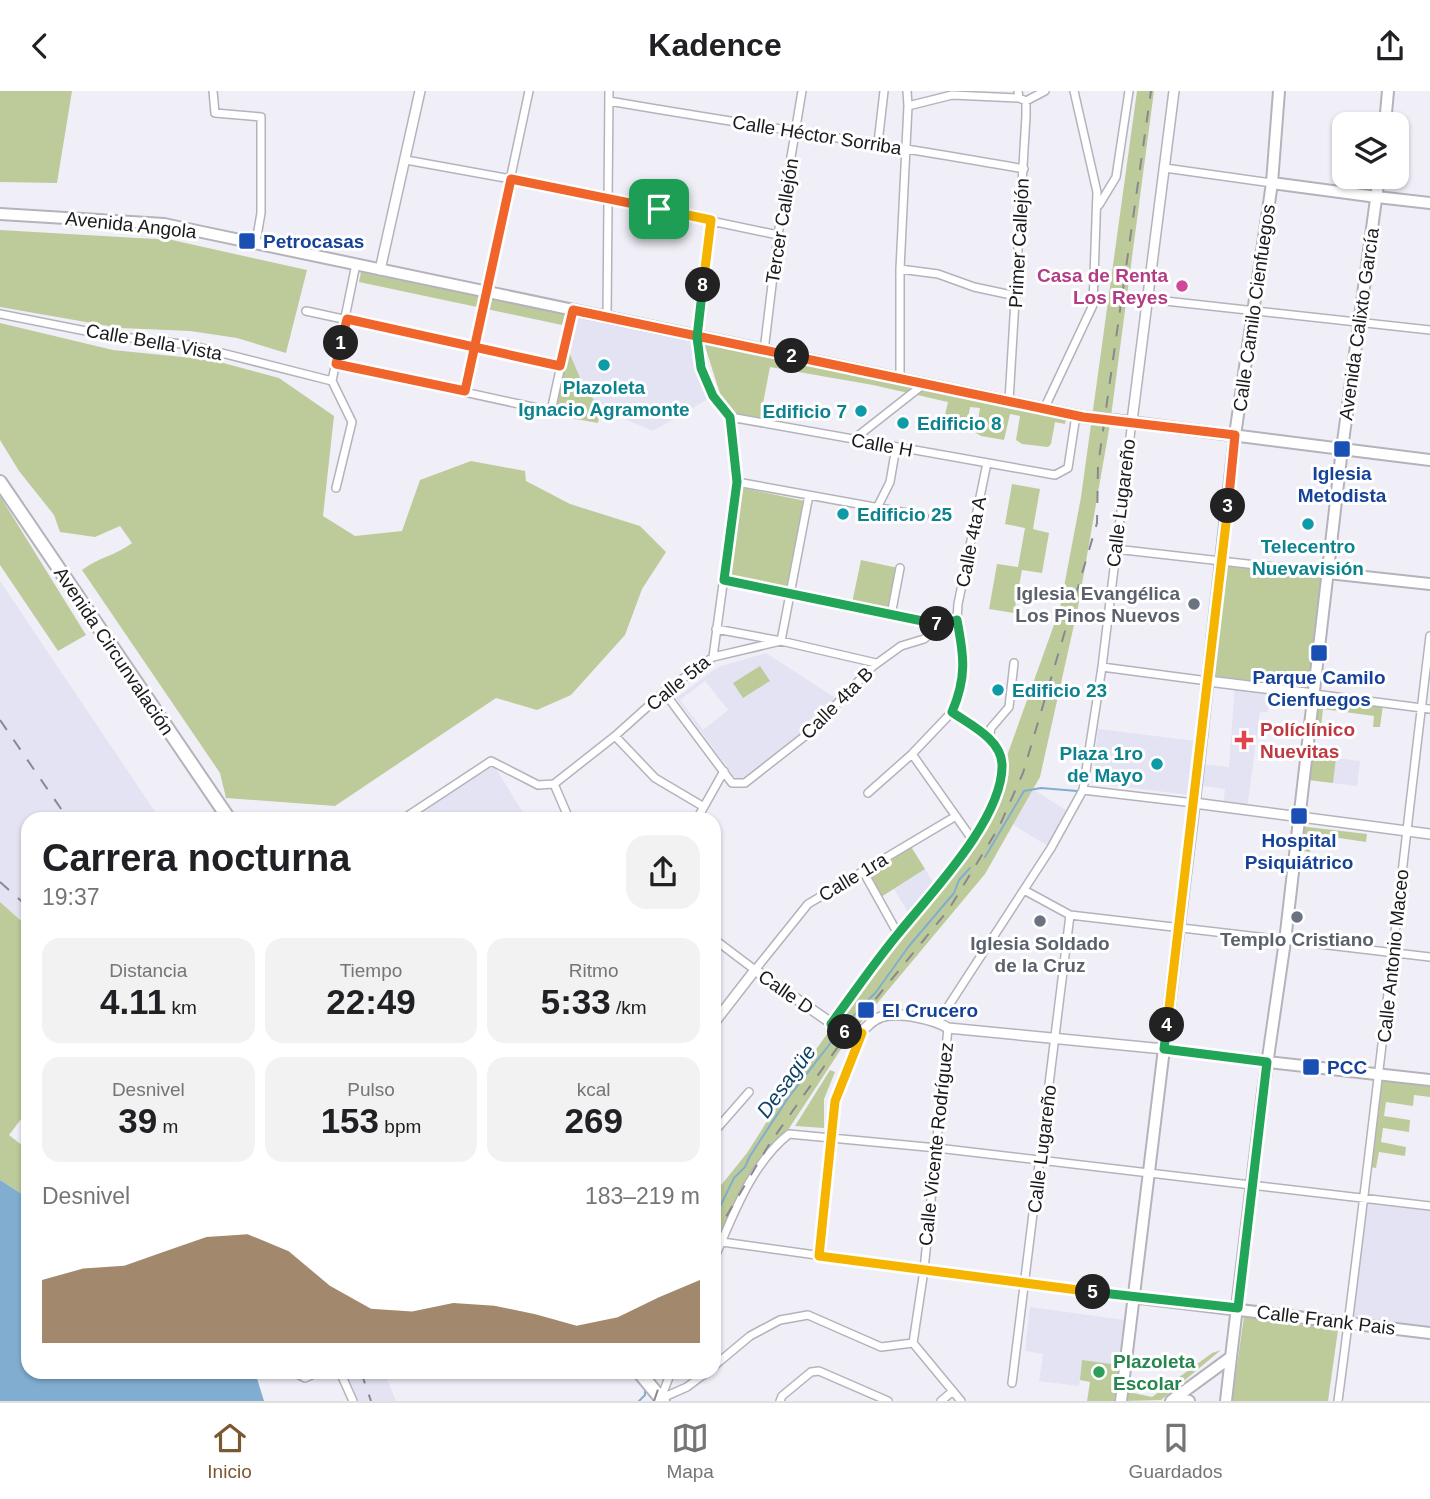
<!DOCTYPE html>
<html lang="es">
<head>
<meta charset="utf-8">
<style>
	body { margin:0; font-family:Helvetica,sans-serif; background:#f2f2f2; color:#202124; height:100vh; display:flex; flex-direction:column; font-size:26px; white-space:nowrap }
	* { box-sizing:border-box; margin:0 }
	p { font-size:23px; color:#757577 }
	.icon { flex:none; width:38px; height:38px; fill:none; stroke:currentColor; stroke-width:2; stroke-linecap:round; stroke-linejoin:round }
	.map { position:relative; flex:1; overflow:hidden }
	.panel { position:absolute; left:21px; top:721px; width:700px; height:567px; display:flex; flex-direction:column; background:#fff; border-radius:21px; box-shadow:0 2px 5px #0004 }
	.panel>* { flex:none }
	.fabs { position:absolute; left:1332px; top:21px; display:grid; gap:14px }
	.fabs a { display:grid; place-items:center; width:77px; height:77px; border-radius:14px; background:#fff; box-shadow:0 2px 5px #0004; font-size:35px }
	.pin { position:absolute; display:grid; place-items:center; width:60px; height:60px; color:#fff; margin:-30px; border-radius:14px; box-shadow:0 4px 10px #0006 }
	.km { position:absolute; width:35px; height:35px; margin:-18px; border-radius:50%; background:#222; color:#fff; font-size:19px; line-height:35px; text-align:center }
	.round { display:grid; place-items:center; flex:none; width:74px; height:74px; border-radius:21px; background:#f2f2f2 }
	.summary { display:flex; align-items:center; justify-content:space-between; height:119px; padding:0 21px }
	h1 { font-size:38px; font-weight:700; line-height:52px }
	.metrics { display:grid; grid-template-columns:repeat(3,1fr); gap:10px; height:119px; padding:7px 21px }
	.metrics div { display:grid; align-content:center; border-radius:18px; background:#f2f2f2; text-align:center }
	.metrics b { font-size:35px; font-weight:700 }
	.metrics small { font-size:19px; font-weight:400 }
	.metrics p { font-size:19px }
	.chart { height:196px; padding:14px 21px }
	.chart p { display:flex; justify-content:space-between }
	.chart svg { width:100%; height:126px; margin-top:7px; fill:#7b5830; opacity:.7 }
	header { display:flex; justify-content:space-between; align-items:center; height:91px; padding:0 21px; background:#fff; font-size:32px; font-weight:700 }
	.menu { display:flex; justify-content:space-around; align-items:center; height:98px; border-top:2px solid #e0e0e0; background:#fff; font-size:19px; color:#757577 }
	.menu a { display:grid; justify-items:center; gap:4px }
	.menu .selected { color:#7b5830 }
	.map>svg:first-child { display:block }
</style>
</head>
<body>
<header><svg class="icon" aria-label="back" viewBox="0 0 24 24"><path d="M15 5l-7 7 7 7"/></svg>Kadence<svg class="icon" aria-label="share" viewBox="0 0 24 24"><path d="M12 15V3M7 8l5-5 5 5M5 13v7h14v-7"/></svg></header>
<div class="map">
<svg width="1430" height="1310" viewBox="0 0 1430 1310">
	<rect width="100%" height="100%" fill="#f0eff8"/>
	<path fill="#e4e3f3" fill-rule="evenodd" d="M575,219L697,246L701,277L713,305L653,340L601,318L584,296L569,261Z
		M0,490L160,728H28V836L0,811Z
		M766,562L837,608L790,656L744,688H736L676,607L718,576ZM705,590L728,619L703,639L680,609Z
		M1235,593L1256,596V602L1270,604L1268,621H1260L1247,719L1223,716L1225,698L1203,695L1202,692L1196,691L1198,673L1229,676Z
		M1098,638L1196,650L1190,704L1092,692Z
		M1312,664L1360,670L1357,695L1308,689Z
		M491,670L527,728H402Z
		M1033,698L1072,723L1051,757L1012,733Z
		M925,778L936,796L910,825L894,798Z
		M1363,1107L1430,1115V1242L1349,1231Z
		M1030,1216L1125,1229L1116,1294L1080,1289L1079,1295L1039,1290L1043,1263L1025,1260Z
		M341,1281H384L396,1310H353Z"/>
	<path fill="#bdcb9b" d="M0,0H72L57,92L0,91Z
		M1137,0H1154L1110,333L1078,516L1040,686L985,783L849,946L788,1039C751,1068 733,1120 714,1162V1103L747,1062L785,1002L899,842L954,777L998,709L1003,676L1060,517L1081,406Z
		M0,139L172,149L307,179L286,262L237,247L190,240L120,237L0,216Z
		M361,181L565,223L562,234L359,191Z
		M0,232L113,259L212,269L279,287L334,325L323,425L355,445L402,440L420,389L471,370L525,380L526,390L570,413L640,435L666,461L642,498L625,544L571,604L537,619L496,607L335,715L226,707L220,682L82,479C97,467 117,464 132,452L120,435L95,446L60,441L54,424L19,380L0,349Z
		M704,252L1066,327L1065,333L1055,331L1051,353L1048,356L1022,353L1016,349L1020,325L1010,323L1004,349L981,345L976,342L980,317L970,316L966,339L962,341L942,337L948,311L873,294L770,276L760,328L732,323L721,306Z
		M569,261L584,296L601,318L598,332L553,324Z
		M1012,393L1040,398L1033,438L1049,442L1042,482L1022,479L1014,522L989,518L997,473L1018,476L1025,437L1005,433Z
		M739,396L805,410L787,499L735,488L728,477L735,439Z
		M0,405L86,544L58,560L0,474Z
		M861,469L898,477L889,520L852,512Z
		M1227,474L1323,485L1310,597L1214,585Z
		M760,575L770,590L743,607L733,592Z
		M1317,606L1383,614L1380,636H1373L1374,625L1323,618L1320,645L1312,644Z
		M1312,664L1336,667L1333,692L1308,689Z
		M1299,735L1367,743L1366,751L1312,743L1310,761L1297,759Z
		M910,754L925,778L881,806L866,781Z
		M0,811L28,836V1019L9,1044L28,1059V1107L0,1089Z
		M830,979L835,981L824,1008V1037L795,1035Z
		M1380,987L1430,992V1006L1414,1004L1413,1015L1386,1011L1384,1025L1410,1029L1409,1041L1383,1037L1381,1051L1406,1056L1405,1065L1379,1061L1376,1077L1369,1076Z
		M1244,1225L1338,1239L1328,1310H1232Z
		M1221,1259L1161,1309L1123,1310L1124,1300L1152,1306L1212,1262Z
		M1082,1269L1119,1274L1114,1310H1087L1090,1291L1080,1289Z"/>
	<path fill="#81aed0" d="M0,1089L28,1107V1281H255L264,1310H0Z"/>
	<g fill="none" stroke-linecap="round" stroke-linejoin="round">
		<path stroke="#81aed0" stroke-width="2" d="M985,766L1024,700L1041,697L1077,700
			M842,937L876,901L909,855L954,802L959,789L970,777
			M714,1128L734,1087L745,1076L750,1065L788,1007L839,941
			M639,1310L645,1304V1299"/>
		<defs>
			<path id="minor" d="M213,0L215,22L261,26V122L256,151
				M609,10C747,34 886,53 1024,78
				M1026,10L1045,0
				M908,15L952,4L1019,7
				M878,52L884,0
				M406,69L511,88L778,144
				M1165,77L1272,92
				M1099,114L1116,86L1129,0
				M711,129C706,171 692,235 700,275C705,295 718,311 730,326L1055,384L1068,377L1076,324
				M900,178L938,183L974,196L1016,205
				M1147,208L1430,239
				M306,220L560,275
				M0,223L106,244L190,254L332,290L356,173
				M607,226L609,0
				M764,260L778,144L802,0
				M336,273L551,320L573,219
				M900,286V178L908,15L907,0
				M332,290L352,331L336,397
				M465,300L529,0
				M1009,310L1026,25V10L1019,7L1018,0
				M1044,318L1093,214L1097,101L1074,0
				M854,348L924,293
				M737,391L924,425
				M877,417L890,391L896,356
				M1115,458L1328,482
				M724,489L941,534
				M891,524L900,477
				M716,538L781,550L809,404
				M713,566L781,550L876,572
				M1102,576L1208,590
				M664,601L732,692H745L810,641L872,576L901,555L924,548L941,534L957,529
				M1314,603L1430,618
				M615,645L655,687L704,716
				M989,648L991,637L1009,616L1014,572
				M912,663L972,748
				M554,693L615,645L664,601L713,566L737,391L730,326
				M554,693L569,728
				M1083,699L1194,712
				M868,702L912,663L952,621L961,600L964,581V563L957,529L958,513L987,372
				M403,728L491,670L538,694L554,693
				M697,728L724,680
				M863,780L898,843
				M1024,799L1070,824L1430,866
				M714,848L755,879L808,813L956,725
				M938,931L1051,757L1083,699L1102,576L1132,330
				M831,933C853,903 874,872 898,843C930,803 1004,727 1002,673C1001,648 970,634 952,621
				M714,1041L749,1001
				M722,1151L1032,1194L1132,1206
				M819,1165L835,1009L862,942
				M714,1168C733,1125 751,1073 789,1043L937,1057L1430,1115
				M913,1252L924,1179L948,937
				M913,1252L961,1310
				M714,1275L750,1245L780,1229L808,1224L881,1256L913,1252
				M294,1281L305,1287L318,1281
				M340,1281L353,1310
				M1012,1292L1070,824
				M661,1307L671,1281
				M662,1307L687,1296L707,1281
				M780,1310L782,1305L811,1281L819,1280L888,1310
				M941,1310L953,1300
				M1338,1310C1372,1055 1399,800 1430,545"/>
			<path id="tertiary" d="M380,179L420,0
				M1132,330L1174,0
				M1208,590L1314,603
				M1194,712L1430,743
				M714,932L755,879L847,943C870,942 865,931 881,926C897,920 934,928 948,937L1164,958L1267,971"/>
			<path id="secondary" d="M1272,92L1377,106
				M1342,358L1430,369
				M1328,482L1430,493
				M1132,1206L1430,1242
				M1175,1307L1189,1310
				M1121,1310L1194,712L1235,344L1272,92L1279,0
				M1226,1310L1231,1266"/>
			<path id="primary" d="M1385,33L1388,0
				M1377,106L1430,112
				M0,123L164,133L1083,326
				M1122,330L1342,358
				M1267,971L1430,989
				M1171,1310L1231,1266L1263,1001L1285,850L1342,358L1379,86"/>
			<path id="trunk" d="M0,391L229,728
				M639,1281L663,1310"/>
		</defs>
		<use href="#minor" stroke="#b4b3bc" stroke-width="10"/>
		<use href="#tertiary" stroke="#b4b3bc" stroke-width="12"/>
		<use href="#secondary" stroke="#b4b3bc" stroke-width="14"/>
		<use href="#primary" stroke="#b4b3bc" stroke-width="14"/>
		<use href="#trunk" stroke="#b4b3bc" stroke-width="16"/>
		<use href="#minor" stroke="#fff" stroke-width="7"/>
		<use href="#tertiary" stroke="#fff" stroke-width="9"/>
		<use href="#secondary" stroke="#fff" stroke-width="10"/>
		<use href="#primary" stroke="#fff" stroke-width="10"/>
		<use href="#trunk" stroke="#fff" stroke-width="12"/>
		<path stroke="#89888e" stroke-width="2" stroke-dasharray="12 12" stroke-linecap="butt" d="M0,629L68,728
			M0,791L28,816
			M714,1146L770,1052L847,943L949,818L999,736L1023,682L1097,432L1098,375L1151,0
			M361,1281L371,1310
			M654,1310L664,1281"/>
		<defs>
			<path id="primary-bridge" d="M1083,326L1122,330"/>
		</defs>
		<use href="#primary-bridge" stroke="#b4b3bc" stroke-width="14" stroke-linecap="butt"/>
		<use href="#primary-bridge" stroke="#fff" stroke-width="10"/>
	</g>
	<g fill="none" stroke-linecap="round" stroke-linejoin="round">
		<defs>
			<path id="split-1" d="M341,252L336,273L465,300L511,88L659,118"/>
			<path id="split-2" d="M341,252L347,228L560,275L573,219L792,265"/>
			<path id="split-3" d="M792,265L1083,326L1235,344L1228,415"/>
			<path id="split-4" d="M1167,934L1228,415"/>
			<path id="split-5" d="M1093,1201L1238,1217L1267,971L1164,958L1167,934"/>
			<path id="split-6" d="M845,941L862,942L835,1010L819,1165L1093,1201"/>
			<path id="split-7" d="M845,941L831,933C853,903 874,872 898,843C930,803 1004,727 1002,673C1001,648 970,634 952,621C967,586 964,565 957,529L941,534L937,533"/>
			<path id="split-8" d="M703,194L697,246L701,277L713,305L730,326L737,391L724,489L937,533"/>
			<path id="split-9" d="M659,118L711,129L703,194"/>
		</defs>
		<use href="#split-1" stroke="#fff" stroke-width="14"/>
		<use href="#split-2" stroke="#fff" stroke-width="14"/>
		<use href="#split-3" stroke="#fff" stroke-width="14"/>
		<use href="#split-4" stroke="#fff" stroke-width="14"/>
		<use href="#split-5" stroke="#fff" stroke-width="14"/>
		<use href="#split-6" stroke="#fff" stroke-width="14"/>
		<use href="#split-7" stroke="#fff" stroke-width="14"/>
		<use href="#split-8" stroke="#fff" stroke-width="14"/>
		<use href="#split-9" stroke="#fff" stroke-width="14"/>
		<use href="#split-1" stroke="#f0652b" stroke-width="9"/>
		<use href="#split-2" stroke="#f0652b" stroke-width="9"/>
		<use href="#split-3" stroke="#f0652b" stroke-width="9"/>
		<use href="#split-4" stroke="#f5b400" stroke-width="9"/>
		<use href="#split-5" stroke="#22a559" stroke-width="9"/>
		<use href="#split-6" stroke="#f5b400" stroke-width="9"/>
		<use href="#split-7" stroke="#22a559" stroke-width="9"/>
		<use href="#split-8" stroke="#22a559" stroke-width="9"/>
		<use href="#split-9" stroke="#f5b400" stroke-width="9"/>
	</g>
	<g fill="#1a4fb4" stroke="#fff" stroke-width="2.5">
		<rect x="238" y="141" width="18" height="18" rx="3.5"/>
		<rect x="1333" y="349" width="18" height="18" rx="3.5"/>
		<rect x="1310" y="553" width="18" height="18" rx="3.5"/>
		<rect x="1290" y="716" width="18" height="18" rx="3.5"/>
		<rect x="857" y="910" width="18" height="18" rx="3.5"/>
		<rect x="1302" y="967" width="18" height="18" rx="3.5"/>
	</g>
	<circle fill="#d1479c" stroke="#fff" stroke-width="2.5" cx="1182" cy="195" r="7"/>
	<g fill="#0f9aa8" stroke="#fff" stroke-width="2.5">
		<circle cx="604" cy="274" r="7"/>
		<circle cx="861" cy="320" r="7"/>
		<circle cx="903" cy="332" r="7"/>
		<circle cx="843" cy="423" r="7"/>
		<circle cx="1308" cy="433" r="7"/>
		<circle cx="998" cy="599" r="7"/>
		<circle cx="1157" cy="673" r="7"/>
	</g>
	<g fill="#6b7280" stroke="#fff" stroke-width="2.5">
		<circle cx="1194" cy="513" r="7"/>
		<circle cx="1297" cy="826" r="7"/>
		<circle cx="1040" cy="830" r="7"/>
	</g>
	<path fill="#e0444e" stroke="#fff" stroke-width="2.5" d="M1240.5 638.5h7v7h7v7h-7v7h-7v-7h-7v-7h7z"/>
	<circle fill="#2e9e5b" stroke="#fff" stroke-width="2.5" cx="1099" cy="1281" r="7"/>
	<g text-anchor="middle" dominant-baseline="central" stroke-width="6" stroke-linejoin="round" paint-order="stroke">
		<g font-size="19" fill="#1b1a1d" stroke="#fff">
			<text transform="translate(817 44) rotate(9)">Calle Héctor Sorriba</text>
			<text transform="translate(782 130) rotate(-81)">Tercer Callejón</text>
			<text transform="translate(131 134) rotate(6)">Avenida Angola</text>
			<text transform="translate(1019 152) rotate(-87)">Primer Callejón</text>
			<text transform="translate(1254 217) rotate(-82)">Calle Camilo Cienfuegos</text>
			<text transform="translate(1359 233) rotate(-82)">Avenida Calixto García</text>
			<text transform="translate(154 251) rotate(10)">Calle Bella Vista</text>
			<text transform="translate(882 354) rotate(10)">Calle H</text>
			<text transform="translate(1121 412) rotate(-83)">Calle Lugareño</text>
			<text transform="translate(971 451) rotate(-79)">Calle 4ta A</text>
			<text transform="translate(114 560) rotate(56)">Avenida Circunvalación</text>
			<text transform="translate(678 592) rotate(-39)">Calle 5ta</text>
			<text transform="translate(837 612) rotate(-45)">Calle 4ta B</text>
			<text transform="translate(853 786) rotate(-31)">Calle 1ra</text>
			<text transform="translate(1393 865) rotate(-84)">Calle Antonio Maceo</text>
			<text transform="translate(786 901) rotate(35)">Calle D</text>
			<text transform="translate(936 1053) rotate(-84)">Calle Vicente Rodríguez</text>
			<text transform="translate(1042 1058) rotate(-83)">Calle Lugareño</text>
			<text transform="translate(1326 1229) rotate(7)">Calle Frank Pais</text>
		</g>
		<g font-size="19" font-weight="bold" fill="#164399" stroke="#fff" text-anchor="start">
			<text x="263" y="150">Petrocasas</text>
			<text x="1342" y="382" text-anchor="middle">Iglesia<tspan x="1342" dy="22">Metodista</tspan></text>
			<text x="1319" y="586" text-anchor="middle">Parque Camilo<tspan x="1319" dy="22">Cienfuegos</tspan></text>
			<text x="1299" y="749" text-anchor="middle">Hospital<tspan x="1299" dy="22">Psiquiátrico</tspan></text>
			<text x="882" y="919">El Crucero</text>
			<text x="1327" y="976">PCC</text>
		</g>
		<g font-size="19" font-weight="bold" fill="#b23c85" stroke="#fff" text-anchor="end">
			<text x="1168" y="184">Casa de Renta<tspan x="1168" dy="22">Los Reyes</tspan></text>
		</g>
		<g font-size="19" font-weight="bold" fill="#0d838f" stroke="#fff" text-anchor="start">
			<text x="604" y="296" text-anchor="middle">Plazoleta<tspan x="604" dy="22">Ignacio Agramonte</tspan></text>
			<text x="847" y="320" text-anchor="end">Edificio 7</text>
			<text x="917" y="332">Edificio 8</text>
			<text x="857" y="423">Edificio 25</text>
			<text x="1308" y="455" text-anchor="middle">Telecentro<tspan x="1308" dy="22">Nuevavisión</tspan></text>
			<text x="1012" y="599">Edificio 23</text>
			<text x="1143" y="662" text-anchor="end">Plaza 1ro<tspan x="1143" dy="22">de Mayo</tspan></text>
		</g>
		<g font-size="19" font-weight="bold" fill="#5b616d" stroke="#fff">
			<text x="1180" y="502" text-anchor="end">Iglesia Evangélica<tspan x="1180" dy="22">Los Pinos Nuevos</tspan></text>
			<text x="1297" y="848">Templo Cristiano</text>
			<text x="1040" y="852">Iglesia Soldado<tspan x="1040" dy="22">de la Cruz</tspan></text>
		</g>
		<g font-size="19" font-weight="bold" fill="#be3a42" stroke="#fff" text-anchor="start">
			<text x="1260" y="638">Políclínico<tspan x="1260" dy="22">Nuevitas</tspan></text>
		</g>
		<g font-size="19" font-weight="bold" fill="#27864d" stroke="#fff" text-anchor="start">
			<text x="1113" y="1270">Plazoleta<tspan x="1113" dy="22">Escolar</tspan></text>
		</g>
		<g font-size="21" font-style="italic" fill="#0d4466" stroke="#fff">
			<text transform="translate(786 990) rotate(-54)">Desagüe</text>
		</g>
	</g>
</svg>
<div class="fabs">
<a><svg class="icon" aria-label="layers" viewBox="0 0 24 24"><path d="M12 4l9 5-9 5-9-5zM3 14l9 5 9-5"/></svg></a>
</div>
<div class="pin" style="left:659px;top:118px;background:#1e9e55"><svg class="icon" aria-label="arrive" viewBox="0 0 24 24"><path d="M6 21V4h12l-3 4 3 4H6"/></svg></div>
<b class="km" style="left:341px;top:252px">1</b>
<b class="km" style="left:792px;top:265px">2</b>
<b class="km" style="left:1228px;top:415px">3</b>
<b class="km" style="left:1167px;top:934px">4</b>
<b class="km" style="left:1093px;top:1201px">5</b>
<b class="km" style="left:845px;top:941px">6</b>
<b class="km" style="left:937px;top:533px">7</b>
<b class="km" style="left:703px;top:194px">8</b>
<section class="panel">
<div class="summary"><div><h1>Carrera nocturna</h1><p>19:37</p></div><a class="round"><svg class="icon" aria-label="share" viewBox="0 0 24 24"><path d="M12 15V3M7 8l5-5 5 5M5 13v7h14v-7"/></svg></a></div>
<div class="metrics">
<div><p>Distancia</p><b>4.11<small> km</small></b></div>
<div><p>Tiempo</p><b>22:49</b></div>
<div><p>Ritmo</p><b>5:33<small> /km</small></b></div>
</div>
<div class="metrics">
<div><p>Desnivel</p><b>39<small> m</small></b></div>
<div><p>Pulso</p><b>153<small> bpm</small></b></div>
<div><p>kcal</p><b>269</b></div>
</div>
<div class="chart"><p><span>Desnivel</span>183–219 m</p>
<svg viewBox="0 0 160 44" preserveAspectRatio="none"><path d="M0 44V22L10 18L20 17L30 12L40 7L50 6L60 12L70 24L80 32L90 33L100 30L110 31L120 34L130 38L140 35L150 28L160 22V44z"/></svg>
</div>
</section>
</div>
<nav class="menu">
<a class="selected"><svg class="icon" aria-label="home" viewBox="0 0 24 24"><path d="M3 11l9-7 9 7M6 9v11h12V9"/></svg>Inicio</a>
<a><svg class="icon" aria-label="map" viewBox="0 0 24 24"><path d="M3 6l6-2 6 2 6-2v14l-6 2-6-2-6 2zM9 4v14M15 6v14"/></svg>Mapa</a>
<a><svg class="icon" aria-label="saved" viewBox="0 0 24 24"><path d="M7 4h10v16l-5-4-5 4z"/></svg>Guardados</a>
</nav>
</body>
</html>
